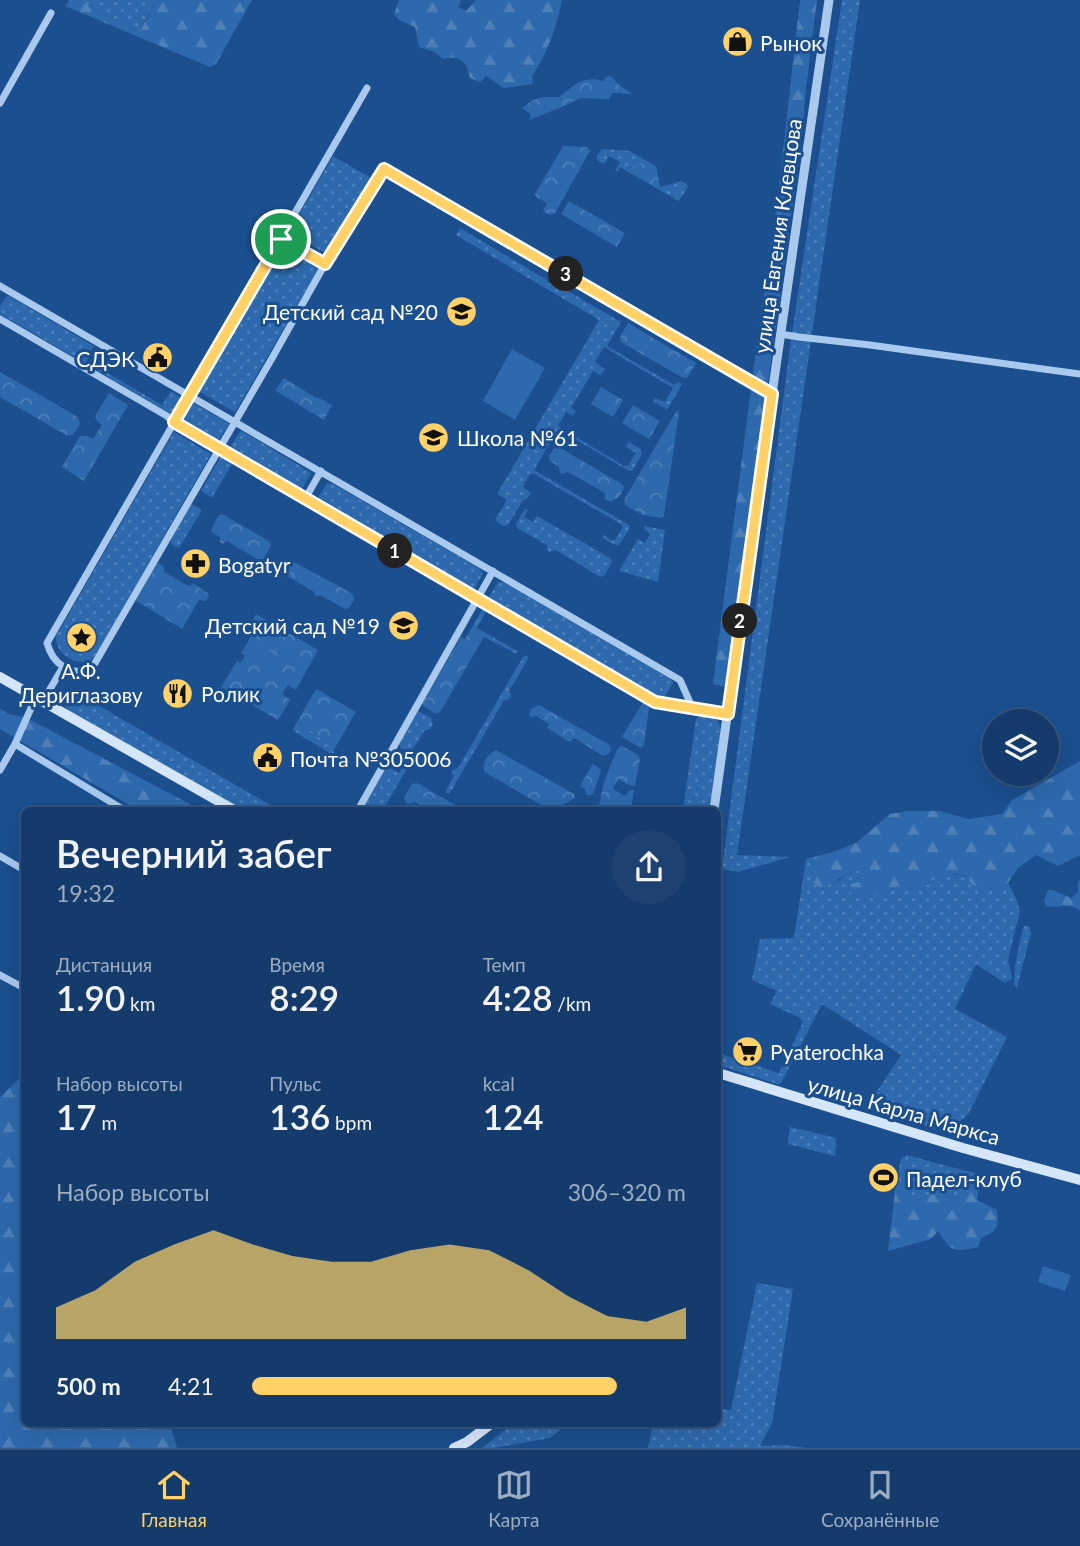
<!DOCTYPE html>
<html lang="ru">
<head>
<meta charset="utf-8">
<style>
	body { margin:0; font-family:Lato,sans-serif; background:#1d4271; color:#f1f3f6; height:100vh; display:flex; flex-direction:column; font-size:26px; white-space:nowrap }
	* { box-sizing:border-box; margin:0 }
	p { font-size:23px; color:#9dadc1 }
	.icon { flex:none; width:38px; height:38px; fill:none; stroke:currentColor; stroke-width:2; stroke-linecap:round; stroke-linejoin:round }
	.map { position:relative; flex:1; overflow:hidden }
	.sheet { position:absolute; left:21px; top:807px; width:700px; height:620px; display:flex; flex-direction:column; background:#143b6b; border-radius:10px; box-shadow:0 7px 28px #0002,0 0 0 2px #33557e }
	.sheet>* { flex:none }
	.fabs { position:absolute; left:982px; top:709px; display:grid; gap:14px }
	.fabs a { display:grid; place-items:center; width:77px; height:77px; border-radius:50%; background:#143b6b; box-shadow:0 7px 28px #0002,0 0 0 2px #33557e; font-size:35px }
	.pin { position:absolute; display:grid; place-items:center; width:60px; height:60px; color:#fff; margin:-30px; border:4px solid #fff; border-radius:50%; box-shadow:0 2px 7px #0007 }
	.km { position:absolute; width:35px; height:35px; margin:-18px; border-radius:50%; background:#222; color:#fff; font-size:19px; line-height:35px; text-align:center }
	.round { display:grid; place-items:center; flex:none; width:74px; height:74px; border-radius:37px; background:#1d4271 }
	.head { display:flex; align-items:center; justify-content:space-between; height:119px; padding:0 35px }
	h1 { font-size:38px; font-weight:600; line-height:52px }
	.stats { display:grid; grid-template-columns:repeat(3,1fr); gap:10px; height:119px; padding:7px 35px }
	.stats div { display:grid; align-content:center }
	.stats b { font-size:35px; font-weight:600 }
	.stats small { font-size:19px; font-weight:400 }
	.stats p { font-size:19px }
	.chart { height:196px; padding:14px 35px }
	.chart p { display:flex; justify-content:space-between }
	.chart svg { width:100%; height:126px; margin-top:7px; fill:#ffd166; opacity:.7 }
	ul { padding:0 35px; list-style:none; font-size:23px }
	li { display:grid; grid-template-columns:112px 84px 1fr; align-items:center; height:52px }
	li i { height:18px; border-radius:9px; background:#ffd166 }
	.dock { display:flex; justify-content:space-around; align-items:center; height:98px; border-top:2px solid #33557e; background:#143b6b; font-size:19px; color:#9dadc1 }
	.dock a { display:grid; justify-items:center; gap:4px }
	.dock .selected { color:#ffd166 }
	.map>svg:first-child { display:block }
</style>
</head>
<body>
<div class="map">
<svg width="1080" height="1448" viewBox="0 0 1080 1448">
	<defs>
		<pattern id="grass-dots" width="8" height="8" patternUnits="userSpaceOnUse" patternTransform="scale(1.75)"><rect width="8" height="8" fill="#2e69ad"/><path d="M2 2h.1M6 6h.1" fill="none" stroke="#4d80b9" stroke-width="1.8" stroke-linecap="round"/></pattern>
		<pattern id="forest-firs" width="22" height="20" patternUnits="userSpaceOnUse" patternTransform="scale(1.75)"><rect width="22" height="20" fill="#2e69ad"/><path d="M5 1l3.5 6h-7zM16 11l3.5 6h-7z" fill="#4d80b9"/></pattern>
		<pattern id="park-crowns" width="20" height="18" patternUnits="userSpaceOnUse" patternTransform="scale(1.75)"><rect width="20" height="18" fill="#2e69ad"/><path d="M2 6a3 3 0 1 1 6 0M12 15a3 3 0 1 1 6 0" fill="none" stroke="#4d80b9"/></pattern>
	</defs>
	<rect width="100%" height="100%" fill="#1b4f8f"/>
	<path fill="url(#grass-dots)" d="M79,0H156L140,29L136,30Z
		M842,0H860L737,855L790,857L738,872L722,869L790,347Z
		M603,149L630,151L647,161L625,170L620,167L618,171H615L620,162L609,156L604,164L597,160V155Z
		M333,156L371,178L327,254L289,232Z
		M681,181L687,184L688,187L679,201L661,191L660,187Z
		M460,228L547,280V282L554,286L556,284L621,322L607,346L674,385L678,382L682,384L667,410L653,401L655,398L665,402L673,388L604,347L595,362L605,369L601,375L593,371L571,408L576,411L573,416L566,412L558,426L624,466L625,465L628,466L636,453L626,447L629,442L641,449L642,454L632,471H629L558,429L534,470L629,525L630,528L618,546L602,538L604,535L611,540H615L623,527L621,524L534,474H530L523,486L524,488L531,493L526,500L524,499L508,525L503,526L495,520L507,500L497,494L599,320L456,235Z
		M281,246L319,268L235,412L198,391Z
		M9,296L94,346L87,361L162,405L171,391L179,396L181,401L174,412L170,413L0,314V306L6,297Z
		M193,403L227,422L228,426L218,441L214,442L182,423L181,421L190,404Z
		M241,430L310,472L311,474L301,490H295L228,451Z
		M174,432L211,454L94,658L87,662C71,663 55,653 56,636Z
		M221,456L231,460L232,464L212,498L201,491Z
		M327,483L333,484L479,568L483,573L474,590L468,589L320,504L317,500Z
		M191,504L202,510L179,548L171,544V539Z
		M526,509L528,510L524,517L533,522L537,516L610,558L612,562L605,575L600,577L556,550L549,552L547,549V545L517,528L516,524L524,510Z
		M644,526L665,530L658,582L619,571L638,539L645,543L650,534L644,529Z
		M498,582H504L671,679L673,683L663,699H659L489,601L488,599Z
		M527,655L528,659L509,691L511,696L508,700H504L450,793L447,794L446,790L454,776L452,773V770L458,768L523,657Z
		M59,691L82,696L279,810H243L69,711L63,704Z
		M417,711H419L431,718L433,724L430,729L424,731L412,751L414,755L413,758L383,810H361L387,766L399,773L410,754L401,748L398,744Z
		M704,713L718,721L721,730L711,810H683L696,719L700,714Z
		M297,722L336,746L333,751L335,753L333,758H331L328,752L295,732L293,729Z
		M833,852L816,867L838,881L848,874L864,868L872,873L859,882L848,884L852,894L878,897L898,886L920,890C950,865 966,876 998,889L1008,883L1016,898L1020,911L1008,960L1012,978L1005,983L976,964L955,1009L1007,1037L969,1113L952,1130L933,1129L868,1105L901,1055L822,1004L780,1085L718,1065V1053L779,1073L803,1022L800,1018L770,1004L777,991L752,980L760,939L794,938L806,859Z
		M1025,926H1029L1031,933L1017,988L1014,985L1015,965L1023,928Z
		M790,1127L836,1138L835,1156L788,1144Z
		M907,1155L951,1167L961,1182L964,1199L931,1194L915,1201L908,1191H895L900,1163L901,1159Z
		M757,1283L793,1289L772,1423L760,1446L784,1445L808,1448H648L653,1423H718V1409L731,1410Z
		M510,1423H568L550,1438L494,1448H482L506,1429Z"/>
	<path fill="url(#forest-firs)" d="M69,0H79L136,30L141,29L156,0H252L216,64L210,67L65,6Z
		M399,0H461L458,7L466,11L476,0H562C557,26 547,54 532,76L533,84L504,88L486,76L480,82L470,78C466,61 461,55 443,59L434,52L419,47L415,27L399,20L394,14Z
		M800,0H817L806,89L802,137L726,687L713,684L751,388L778,195Z
		M0,709L9,714L27,718L201,810H138L0,729Z
		M1080,761V855L1058,866L1036,855L1018,868L1008,883L998,889L989,890L973,885L965,876L955,874L931,881L920,890L898,886L878,897L851,894L848,884L859,882L872,873L864,868L848,874L822,888L811,881L816,867L833,852L856,843L890,814L908,811H939L969,819L1002,814L1012,800Z
		M1080,880V910C1064,902 1060,909 1046,906L1044,901L1048,890H1053L1071,898L1078,892V882Z
		M24,1074V1423H166L170,1425L177,1448H0V1097Z
		M951,1167L979,1174L981,1179L977,1200L997,1210C999,1227 997,1232 981,1238L978,1247C955,1252 951,1253 938,1231L931,1239L888,1251L895,1191H908L915,1201L931,1194L963,1199L961,1182Z"/>
	<path fill="url(#park-crowns)" d="M611,76L618,84L632,94L612,93L609,99L581,98L562,107L529,120L531,114L522,108L533,100L543,97H559L576,84L585,80L596,79L603,81L606,77Z
		M563,146L587,147L590,151L555,213L550,215L543,211L547,203L536,197L535,194Z
		M647,161L656,166L661,191L625,170Z
		M569,201L625,233L617,247L561,214Z
		M628,323L696,363L688,377L683,378L621,342L620,337Z
		M0,372L78,417L80,424C76,430 74,438 66,435L0,397Z
		M284,378L316,398L317,397L332,405L324,420L276,391V389Z
		M601,387L623,400L613,417L591,404Z
		M109,393L128,405L84,481L62,467L80,436H87L93,439L102,425L97,421L95,416Z
		M633,405L660,421L649,439L622,423Z
		M677,410L679,412L664,516L661,518L643,515L625,505L624,500Z
		M555,447L560,448L622,484L624,488L620,496L611,502L605,499V493L568,472L564,474L560,473L559,467L549,460V456Z
		M222,514L269,541L271,546L263,560H259L227,541L223,544L220,542V537L213,533L211,530L218,516Z
		M294,562L353,594L354,600L349,608L345,609L320,595L316,596L313,591L280,572V568L283,563L291,567Z
		M159,563L164,567V572L188,586L194,584L208,593L209,596L206,601L199,600L182,629L135,600L156,564Z
		M485,608H488L477,628L517,651V654L484,637L440,712L436,714L423,706L422,704L461,637L465,639L482,610Z
		M256,614L318,650L296,690L288,685L282,694L290,700L278,720L221,687L237,661L240,663L245,656L241,653L258,625L253,620Z
		M316,689L356,712L336,746L297,722Z
		M644,701L648,703L649,708L644,745L641,748L622,737Z
		M539,705L608,744L611,748L610,753L603,756L574,738L570,742L547,728L549,724L536,716L531,718L529,714L531,709Z
		M622,746L638,755L640,759L635,786L627,784L618,779L613,789L625,796L630,790H634L631,810H599C600,789 609,768 618,748Z
		M496,750L574,794L575,798L557,808L558,810H550L486,773C479,767 488,753 496,750Z
		M593,764L599,768L601,771L593,794L589,796L586,794L585,789L580,786Z
		M417,783L464,810H428L415,802L410,804L406,803L404,797L412,784Z"/>
	<path fill="#2e69ad" d="M512,349L545,368L515,420L483,401Z
		M263,648L286,661L277,676L254,662Z
		M1043,1266L1071,1275L1065,1291L1038,1282Z"/>
	<g fill="none" stroke-linecap="round" stroke-linejoin="round">
		<path stroke="#a9c9ee" stroke-width="7" d="M367,88L47,643C53,665 70,675 91,670L271,360L325,264L384,169L772,394
			M0,103L51,13
			M281,239L325,264
			M0,286L680,680L692,707
			M0,319L167,416L174,423L655,702L728,714
			M780,334L799,337L870,345L1080,374
			M305,499L321,471
			M43,701L63,667
			M15,744L124,810
			M0,770L15,744L36,697
			M358,810L493,571
			M0,856L24,870
			M0,975L24,988"/>
		<path stroke="#a9c9ee" stroke-width="9" d="M714,810L772,394L829,0"/>
		<path stroke="#d6e6fa" stroke-width="10" d="M0,677L234,810
			M718,1073L963,1148L1080,1180
			M454,1448L467,1442L492,1423"/>
	</g>
	<g fill="none" stroke-linecap="round" stroke-linejoin="round">
		<defs>
			<path id="route" d="M384,169L772,394L728,714L655,702L174,422L281,239L325,264Z"/>
		</defs>
		<use href="#route" stroke="#fff" stroke-width="14"/>
		<use href="#route" stroke="#ffd166" stroke-width="9"/>
	</g>
	<defs>
		<symbol id="shop-disc" viewBox="-11 -11 22 22"><circle r="9.5" fill="#ffd166" stroke="#1b4f8f"/><path d="M-5-2.5h2.3a2.7 3.5 0 0 1 5.4 0H5L5.5 6h-11ZM-1.5-2.5h3a1.5 2.3 0 0 0-3 0Z" fill="#111"/></symbol>
		<symbol id="school-disc" viewBox="-11 -11 22 22"><circle r="9.5" fill="#ffd166" stroke="#1b4f8f"/><path d="M0-5L7-2L0 1L-7-2ZM-4 1L0 2.5L4 1V4Q0 6-4 4Z" fill="#111"/></symbol>
		<symbol id="civic-disc" viewBox="-11 -11 22 22"><circle r="9.5" fill="#ffd166" stroke="#1b4f8f"/><path d="M-.6-6.5H3V-4.5H.6V-3L4-1V1h2V6H-6V1h2V-1L-.6-3ZM-1.2 2.5V6h2.4V2.5Z" fill="#111"/></symbol>
		<symbol id="pharmacy-disc" viewBox="-11 -11 22 22"><circle r="9.5" fill="#ffd166" stroke="#1b4f8f"/><path d="M-2-6h4v4h4v4h-4v4h-4v-4h-4v-4h4Z" fill="#111"/></symbol>
		<symbol id="sight-disc" viewBox="-11 -11 22 22"><circle r="9.5" fill="#ffd166" stroke="#1b4f8f"/><path d="M0-6L1.8-2.2L6-1.7L2.9 1.2L3.7 5.4L0 3.3L-3.7 5.4L-2.9 1.2L-6-1.7L-1.8-2.2Z" fill="#111"/></symbol>
		<symbol id="restaurant-disc" viewBox="-11 -11 22 22"><circle r="9.5" fill="#ffd166" stroke="#1b4f8f"/><path d="M-5-6h1v4h1v-4h1v4h1v-4h1v5L-1.5 .5V6h-2V.5L-5-1ZM5-6V6H3V1.5H1.5Q1.5-4 5-6Z" fill="#111"/></symbol>
		<symbol id="supermarket-disc" viewBox="-11 -11 22 22"><circle r="9.5" fill="#ffd166" stroke="#1b4f8f"/><path d="M-6-5.5h2.5l.6 2H6L4.5 2H-2.5L-4.4-4H-6ZM-1.5 3.2a1.3 1.3 0 1 0 .1 0ZM3 3.2a1.3 1.3 0 1 0 .1 0Z" fill="#111"/></symbol>
		<symbol id="stadium-disc" viewBox="-11 -11 22 22"><circle r="9.5" fill="#ffd166" stroke="#1b4f8f"/><path d="M0-5a6.5 5 0 1 0 0 10a6.5 5 0 1 0 0-10ZM-3.5-1.8h7v3.6h-7Z" fill="#111"/></symbol>
	</defs>
	<g fill-rule="evenodd">
		<use href="#shop-disc" x="720" y="24" width="35" height="35"/>
		<use href="#school-disc" x="444" y="294" width="35" height="35"/>
		<use href="#civic-disc" x="140" y="340" width="35" height="35"/>
		<use href="#school-disc" x="416" y="420" width="35" height="35"/>
		<use href="#pharmacy-disc" x="178" y="546" width="35" height="35"/>
		<use href="#school-disc" x="386" y="608" width="35" height="35"/>
		<use href="#sight-disc" x="64" y="620" width="35" height="35"/>
		<use href="#restaurant-disc" x="160" y="676" width="35" height="35"/>
		<use href="#civic-disc" x="250" y="740" width="35" height="35"/>
		<use href="#supermarket-disc" x="730" y="1034" width="35" height="35"/>
		<use href="#stadium-disc" x="866" y="1160" width="35" height="35"/>
	</g>
	<g text-anchor="middle" dominant-baseline="central" stroke-width="6" stroke-linejoin="round" paint-order="stroke">
		<g font-size="21" fill="#fff" stroke="#1b4f8f" text-anchor="start">
			<text x="760" y="42">Рынок</text>
			<text x="438" y="311" text-anchor="end">Детский сад №20</text>
			<text x="135" y="358" text-anchor="end">СДЭК</text>
			<text x="457" y="437">Школа №61</text>
			<text x="218" y="564">Bogatyr</text>
			<text x="380" y="625" text-anchor="end">Детский сад №19</text>
			<text x="81" y="670" text-anchor="middle">А.Ф.<tspan x="81" dy="24">Дериглазову</tspan></text>
			<text x="201" y="693">Ролик</text>
			<text x="290" y="758">Почта №305006</text>
			<text x="770" y="1051">Pyaterochka</text>
			<text x="906" y="1178">Падел-клуб</text>
		</g>
		<g font-size="21" fill="#fff" stroke="#1b4f8f">
			<text transform="translate(777 236) rotate(-82)">улица Евгения Клевцова</text>
			<text transform="translate(904 1110) rotate(16)">улица Карла Маркса</text>
		</g>
	</g>
</svg>
<div class="fabs">
<a><svg class="icon" aria-label="layers" viewBox="0 0 24 24"><path d="M12 4l9 5-9 5-9-5zM3 14l9 5 9-5"/></svg></a>
</div>
<div class="pin" style="left:281px;top:239px;background:#1e9e55"><svg class="icon" aria-label="arrive" viewBox="0 0 24 24"><path d="M6 21V4h12l-3 4 3 4H6"/></svg></div>
<b class="km" style="left:395px;top:551px">1</b>
<b class="km" style="left:740px;top:621px">2</b>
<b class="km" style="left:566px;top:274px">3</b>
<section class="sheet">
<div class="head"><div><h1>Вечерний забег</h1><p>19:32</p></div><a class="round"><svg class="icon" aria-label="share" viewBox="0 0 24 24"><path d="M12 15V3M7 8l5-5 5 5M5 13v7h14v-7"/></svg></a></div>
<div class="stats">
<div><p>Дистанция</p><b>1.90<small> km</small></b></div>
<div><p>Время</p><b>8:29</b></div>
<div><p>Темп</p><b>4:28<small> /km</small></b></div>
</div>
<div class="stats">
<div><p>Набор высоты</p><b>17<small> m</small></b></div>
<div><p>Пульс</p><b>136<small> bpm</small></b></div>
<div><p>kcal</p><b>124</b></div>
</div>
<div class="chart"><p><span>Набор высоты</span>306–320 m</p>
<svg viewBox="0 0 160 44" preserveAspectRatio="none"><path d="M0 44V33L10 27L20 17L30 11L40 6L50 11L60 15L70 17L80 17L90 13L100 11L110 13L120 20L130 29L140 36L150 38L160 33V44z"/></svg>
</div>
<ul>
<li><b>500 m</b>4:21<i style="width:84%"></i></li>
</ul>
</section>
</div>
<nav class="dock">
<a class="selected"><svg class="icon" aria-label="home" viewBox="0 0 24 24"><path d="M3 11l9-7 9 7M6 9v11h12V9"/></svg>Главная</a>
<a><svg class="icon" aria-label="map" viewBox="0 0 24 24"><path d="M3 6l6-2 6 2 6-2v14l-6 2-6-2-6 2zM9 4v14M15 6v14"/></svg>Карта</a>
<a><svg class="icon" aria-label="saved" viewBox="0 0 24 24"><path d="M7 4h10v16l-5-4-5 4z"/></svg>Сохранённые</a>
</nav>
</body>
</html>
